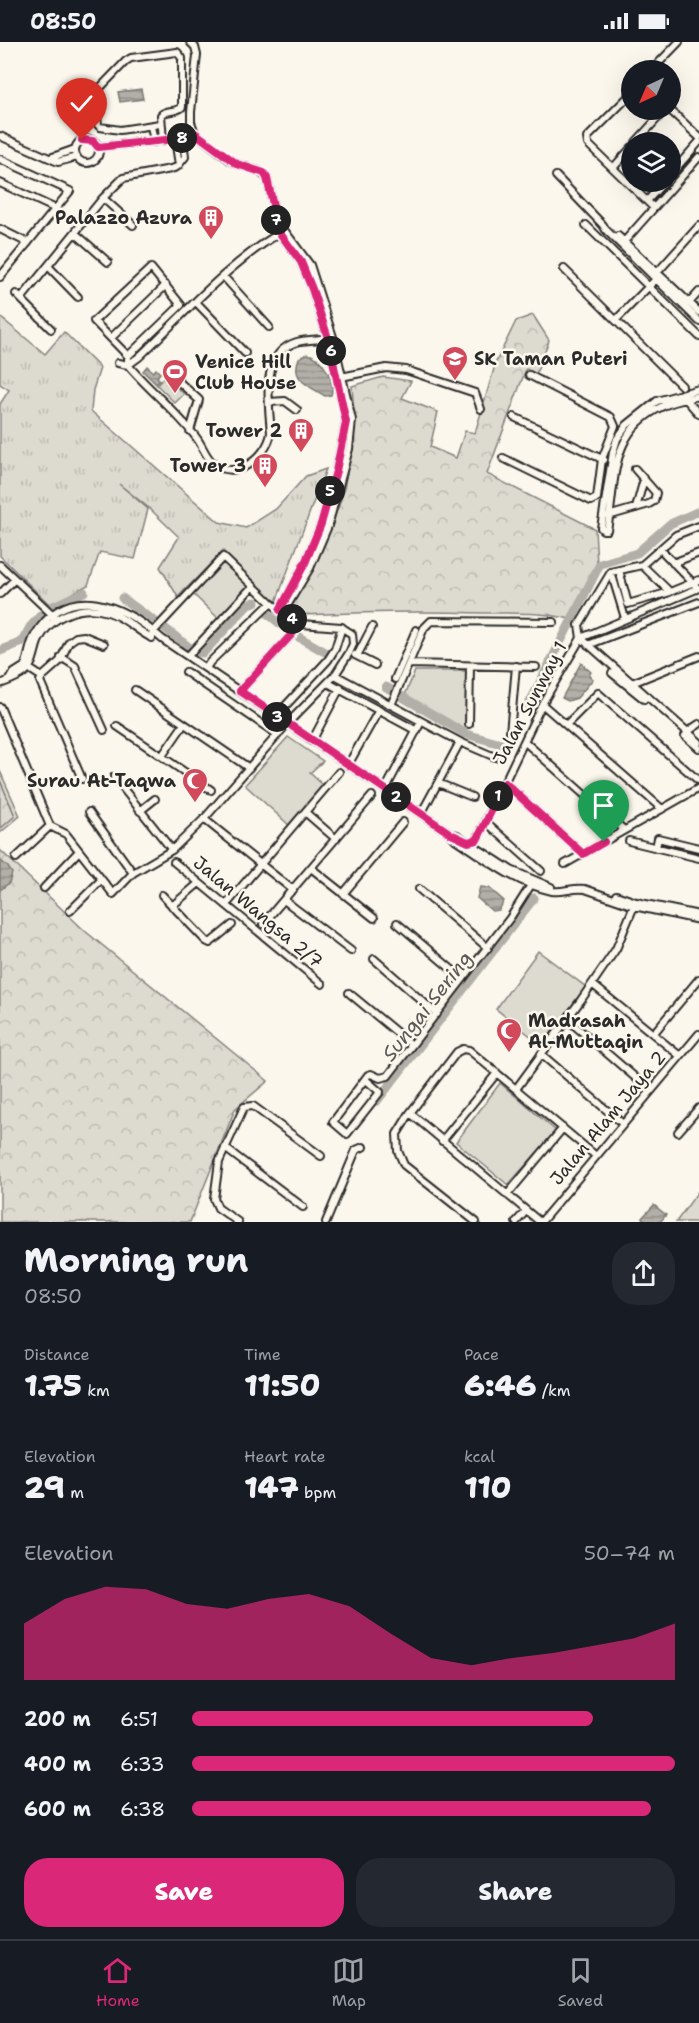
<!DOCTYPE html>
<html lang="en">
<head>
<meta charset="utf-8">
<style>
	body { margin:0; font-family:"Shantell Sans",sans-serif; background:#242831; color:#f1f3f6; height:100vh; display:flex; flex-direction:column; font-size:22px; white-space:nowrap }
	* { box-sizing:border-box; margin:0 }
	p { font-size:20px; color:#9ea1a6 }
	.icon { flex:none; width:33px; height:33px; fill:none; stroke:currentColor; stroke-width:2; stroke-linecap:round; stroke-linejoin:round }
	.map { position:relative; height:1180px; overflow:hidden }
	.details { display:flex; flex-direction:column; background:#171b24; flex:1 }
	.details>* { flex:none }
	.needle { width:39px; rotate:224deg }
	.fabs { position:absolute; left:621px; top:18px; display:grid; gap:12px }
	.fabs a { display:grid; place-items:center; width:60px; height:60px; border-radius:50%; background:#171b24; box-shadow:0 6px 24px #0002; font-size:30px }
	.pin { position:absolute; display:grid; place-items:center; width:51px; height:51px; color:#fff; margin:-62px -26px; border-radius:50% 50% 50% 0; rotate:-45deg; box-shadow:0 0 6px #0007 }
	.pin .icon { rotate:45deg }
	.km { position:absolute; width:30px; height:30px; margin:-15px; border-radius:50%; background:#222; color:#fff; font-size:16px; line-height:30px; text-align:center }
	.round { display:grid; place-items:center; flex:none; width:63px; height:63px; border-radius:24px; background:#242831 }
	.headline { display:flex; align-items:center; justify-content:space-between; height:102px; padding:0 24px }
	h1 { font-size:33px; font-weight:800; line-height:45px }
	.figures { display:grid; grid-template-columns:repeat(3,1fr); gap:9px; height:102px; padding:6px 24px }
	.figures div { display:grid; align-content:center }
	.figures b { font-size:30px; font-weight:800 }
	.figures small { font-size:16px; font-weight:400 }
	.figures p { font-size:16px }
	.chart { height:168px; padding:12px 24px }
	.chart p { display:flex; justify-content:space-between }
	.chart svg { width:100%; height:108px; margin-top:6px; fill:#db2777; opacity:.7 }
	.cta { display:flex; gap:12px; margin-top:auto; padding:12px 24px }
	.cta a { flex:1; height:69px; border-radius:24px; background:#db2777; color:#fff; font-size:24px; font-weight:800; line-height:69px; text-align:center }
	.cta a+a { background:#242831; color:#f1f3f6 }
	ul { padding:0 24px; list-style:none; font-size:20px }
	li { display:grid; grid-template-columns:96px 72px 1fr; align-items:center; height:45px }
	li i { height:15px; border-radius:8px; background:#db2777 }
	.status { display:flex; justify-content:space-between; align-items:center; height:42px; padding:0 30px; background:#171b24; direction:ltr }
	.status svg { height:16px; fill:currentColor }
	.menu { display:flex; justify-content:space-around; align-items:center; height:84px; border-top:2px solid #363941; background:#171b24; font-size:16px; color:#9ea1a6 }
	.menu a { display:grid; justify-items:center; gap:3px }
	.menu .current { color:#db2777 }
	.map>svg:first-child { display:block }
</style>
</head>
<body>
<div class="status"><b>08:50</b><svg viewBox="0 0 49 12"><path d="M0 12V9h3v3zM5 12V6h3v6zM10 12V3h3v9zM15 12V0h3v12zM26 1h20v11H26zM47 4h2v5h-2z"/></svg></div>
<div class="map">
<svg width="699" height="1180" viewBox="0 0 699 1180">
	<defs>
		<pattern id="grass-tufts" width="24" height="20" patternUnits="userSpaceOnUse" patternTransform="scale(1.5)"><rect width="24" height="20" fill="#dddad0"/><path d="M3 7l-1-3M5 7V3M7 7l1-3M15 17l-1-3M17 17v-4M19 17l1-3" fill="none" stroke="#bebbb3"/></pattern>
		<pattern id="forest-crowns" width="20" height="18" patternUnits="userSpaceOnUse" patternTransform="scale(1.5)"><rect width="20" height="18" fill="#dddad0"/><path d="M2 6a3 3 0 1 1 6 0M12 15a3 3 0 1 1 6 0" fill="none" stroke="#bebbb3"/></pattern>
		<pattern id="water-rules" width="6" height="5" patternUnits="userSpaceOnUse" patternTransform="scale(1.5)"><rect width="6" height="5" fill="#b1afa7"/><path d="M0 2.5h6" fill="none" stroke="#908f88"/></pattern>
	</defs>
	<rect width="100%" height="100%" fill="#fbf7ec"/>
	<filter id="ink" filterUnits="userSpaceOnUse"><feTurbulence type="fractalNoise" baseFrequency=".0167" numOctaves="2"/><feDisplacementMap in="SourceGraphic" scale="12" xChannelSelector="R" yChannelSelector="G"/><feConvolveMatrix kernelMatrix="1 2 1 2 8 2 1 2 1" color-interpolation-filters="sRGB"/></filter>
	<g filter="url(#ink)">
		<path fill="url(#grass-tufts)" stroke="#84827e" stroke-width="1.5" d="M0,275L45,312L64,290L100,326L93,348L91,369L219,480L246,486L276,467L306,434L326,427L276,560L223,509L178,555L160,525L179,495L149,466L119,442L148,467L135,517L100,510L88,543L50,563L0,514V362L9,348L0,342Z"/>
		<path fill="url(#forest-crowns)" stroke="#84827e" stroke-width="1.5" d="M533,273L549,298L536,332L526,327L487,432L595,487L597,522L570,577C541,570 512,571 482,571C422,569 362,570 302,573L292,565L325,501L343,452L355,384L352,344L383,335L411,339L402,356L438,370L430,405L456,416L465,389L475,391L496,320L516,279Z
			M0,729L20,774L0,791Z
			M0,808L85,889L268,1039L235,1067L190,1180H0Z"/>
		<path fill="#dddad0" stroke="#84827e" stroke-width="1.5" d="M165,334L184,352L175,361L157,343Z
			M223,517L251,544L220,578L192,551Z
			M415,629H468L465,688L405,653Z
			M288,695L323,719L310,731L323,743L290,784L245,743Z
			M538,909L586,945L542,1003L496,967Z
			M500,1041L556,1089L508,1143L456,1100Z
			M699,1148V1180H676Z"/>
		<path fill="url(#water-rules)" stroke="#7b7a75" stroke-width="1.5" d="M141,47L143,57L120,60L118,50Z
			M307,312C322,314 336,339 331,353L325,354C309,344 290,338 299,316Z
			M147,324L153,330L156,327L160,331L157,335L160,338L156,342L143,329Z
			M581,621L591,630L589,633L593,637L577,656L568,659L562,656Z
			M0,818L8,825L12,831L9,841L0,848Z
			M480,845L489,846L504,859L499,868L492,869L477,856Z
			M654,1163L666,1173L660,1180H647L642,1176Z"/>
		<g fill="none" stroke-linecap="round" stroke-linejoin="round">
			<path stroke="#7b7a75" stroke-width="1.5" d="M0,738L15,774L0,787"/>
			<path stroke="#b1afa7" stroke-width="9" d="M122,556L157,581
				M53,564L84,550
				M267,571L289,589
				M162,584L189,605
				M297,594L325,610
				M0,609L22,600L30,585L41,573
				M197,610L203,611L249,562L255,560
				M386,645L393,649
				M401,654L466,692L501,702
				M527,666L600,522L637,511L670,482L699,469
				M377,1059L534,856"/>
			<defs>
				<path id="minor" d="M190,0L195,5L197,13L191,70V80L195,91L230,118L237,122L259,129L267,136L279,190L301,220L312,247L328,296L346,379L336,429L321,482L305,521L280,568
					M652,28L679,0
					M632,51L587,96L588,102L654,166
					M670,68L699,95
					M160,82L120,88L100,85L98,83L96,65L98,48L126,19L131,16L177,10L182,16V65C176,71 167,67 161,73L163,99
					M151,84L154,100
					M0,94L58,120L77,115
					M175,97L179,123
					M75 109a12 12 0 1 1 24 0a12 12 0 1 1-24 0Z
					M636,100L665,68
					M98,105L175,97L187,95L195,91
					M50,116L75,107
					M0,117L70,149L0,235
					M613,126L632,105
					M670,133L699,100
					M556,134L603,183L606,188L699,279
					M0,141L56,167
					M103,156L133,183
					M647,159L664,140
					M278,183L284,188L310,223L333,295L352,378L349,407L328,484L310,526L285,567
					M586,183L699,294
					M0,187L28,201
					M75,191L108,220
					M618,194L699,270
					M622,202L699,115
					M48,224L78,255
					M564,227L682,344
					M655,233L699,184
					M223,234L269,285
					M16,252L51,287
					M21,257L103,156L123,136L171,127L177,125L185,115L183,96
					M196,260L245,311
					M689,261L699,250
					M616,278L658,235
					M111,296L166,243
					M128,314L94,279L151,226L181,263L128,314V323
					M118,321L128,323
					M128,323C149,348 175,368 195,394C202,402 205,414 213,421C236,440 267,415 271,391C269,361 259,311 297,300C308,297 320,298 330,296
					M128,323L139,315C184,272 227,223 281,190
					M341,335L386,326L406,328L475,351L481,367
					M176,337L199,358L190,389
					M699,347L657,359L627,383L617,397L613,410L601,486L603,488H607C617,437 608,390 663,364C674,359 687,357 699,354
					M684,355L699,372
					M269,360L285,359L297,368
					M514,375L604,418
					M503,416L591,459L597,456L602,417L615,384L611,375L529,333
					M636,466L644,437
					M608,474L649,462L654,459L656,451L635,427
					M660,507L695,543
					M673,521L699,511
					M0,523L55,575
					M642,523L670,550
					M619,528L628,562L670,550L699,538
					M611,530L625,576
					M0,552L15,537
					M581,596L579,583L611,530L642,523L676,493L699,484
					M581,596L699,700
					M581,596L699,546
					M588,603L699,560
					M355,613L375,623
					M188,614L253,544
					M357,614L372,585
					M61,615L75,624L104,688
					M409,622L536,625
					M25,624L42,635
					M206,626L210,620L271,561
					M186,630L278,693
					M612,631L644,657
					M335,633L460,700L495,715
					M42,635L40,639L82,737
					M42,635L60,619L69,600L76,595L84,594L104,602
					M395,637L416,588
					M10,638L14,631L25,624C29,614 29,603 35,593C68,538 124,563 162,597L451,792L455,797C484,816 516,842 552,849C563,851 573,845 585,847L634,864L699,878
					M328,641L417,689
					M632,641L699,614
					M0,642C8,639 18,636 25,630C34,622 34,611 38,600C50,573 81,562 108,570C125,575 137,589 152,596
					M135,648L249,726
					M240,649L292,592L299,581
					M542,662L662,767
					M391,663L424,586L431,579L554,580
					M0,665L50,784
					M276,674L328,618L335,607L342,585
					M469,682L470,624
					M566,683L598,651L699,739
					M117,684L211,748
					M687,690L699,682
					M510,691L516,624
					M685,694L699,706
					M312,699L340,646
					M525,700L624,788
					M162,714L184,682
					M348,723L379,668
					M114,735L172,808
					M438,741L472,755
					M505,741L583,812
					M385,748L421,680
					M140,769L155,757
					M89,770L133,831
					M305,770L336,797
					M421,772L460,700
					M204,777L293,848
					M486,780L541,829
					M50,784L66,792L113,852L133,831L172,808L204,777L287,682L335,633L349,611L353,602L352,592L341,585L301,582L292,578L271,561L223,515L154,589L151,596
					M452,792L457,793L511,828L551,845
					M629,799L699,816
					M474,804L542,662L581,596
					M656,806L658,796L699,806
					M16,816L50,784
					M174,820L322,942
					M565,822L699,746
					M311,826L374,876
					M44,846L79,809
					M419,847L488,906
					M343,852L403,780
					M162,853L206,899L210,901L232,883
					M616,853L636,860L699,873
					M284,858L351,909
					M226,863L339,730
					M172,864L199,841
					M70,869L101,838
					M397,881L463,937
					M263,882L372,754
					M374,917L437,972
					M592,942L680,1014
					M349,951L412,1003
					M567,977L651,1049
					M653,992L699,937
					M541,1012L623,1082
					M365,1037L380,1050L347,1092L333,1080L368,1033L371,1032L380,1036L388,1034L510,876L531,843
					M516,1047L581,958L616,907L634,864
					M410,1071L540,1180
					M678,1090L699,1066
					M442,1099L497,1031
					M225,1106L303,1165
					M507,1153L563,1086
					M238,1180L218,1166L214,1157L219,1120L244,1065L253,1064L321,1114
					M326,1180L356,1108L363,1105
					M476,1180L404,1123L398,1109L397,1092L410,1071L457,1010L463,1007L469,1008L596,1114
					M516,1180L526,1169
					M541,1180L699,992"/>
			</defs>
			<use href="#minor" stroke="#2b2b2b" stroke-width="10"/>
			<use href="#minor" stroke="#fbf7ec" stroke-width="6"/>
		</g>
	</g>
	<g fill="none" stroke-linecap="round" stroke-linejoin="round" filter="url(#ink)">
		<defs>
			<path id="route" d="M82,98L93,99L98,105L175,97L187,95L195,91L237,122L264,131L267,136L279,190L301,220L312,247L328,296L346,380L336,429L321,482L305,521L280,568L299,581L292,592L240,649L451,792L468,800L477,798L505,741L583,812L604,800"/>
		</defs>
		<use href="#route" stroke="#fff" stroke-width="12"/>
		<use href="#route" stroke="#db2777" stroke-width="8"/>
	</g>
	<defs>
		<symbol id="building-pin" viewBox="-11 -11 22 30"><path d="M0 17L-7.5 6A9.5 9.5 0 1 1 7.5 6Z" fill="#d1495b" stroke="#fbf7ec"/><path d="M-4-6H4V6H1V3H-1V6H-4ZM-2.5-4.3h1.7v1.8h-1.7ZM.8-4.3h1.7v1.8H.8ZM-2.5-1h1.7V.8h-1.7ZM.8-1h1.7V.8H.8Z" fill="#fff"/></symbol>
		<symbol id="school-pin" viewBox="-11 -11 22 30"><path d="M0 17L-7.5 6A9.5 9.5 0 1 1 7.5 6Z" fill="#d1495b" stroke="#fbf7ec"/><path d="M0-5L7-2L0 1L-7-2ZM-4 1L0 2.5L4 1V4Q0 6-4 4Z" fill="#fff"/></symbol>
		<symbol id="stadium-pin" viewBox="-11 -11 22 30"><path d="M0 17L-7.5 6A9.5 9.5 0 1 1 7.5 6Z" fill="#d1495b" stroke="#fbf7ec"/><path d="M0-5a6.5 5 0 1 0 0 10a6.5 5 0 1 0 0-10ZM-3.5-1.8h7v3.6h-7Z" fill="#fff"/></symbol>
		<symbol id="mosque-pin" viewBox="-11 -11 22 30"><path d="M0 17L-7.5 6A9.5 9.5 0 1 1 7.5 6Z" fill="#d1495b" stroke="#fbf7ec"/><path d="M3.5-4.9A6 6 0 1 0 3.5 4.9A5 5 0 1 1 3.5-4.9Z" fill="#fff"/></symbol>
	</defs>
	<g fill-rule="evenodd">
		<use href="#building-pin" x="196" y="161" width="30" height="40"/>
		<use href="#school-pin" x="440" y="302" width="30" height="40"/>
		<use href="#stadium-pin" x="160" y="315" width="30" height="40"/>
		<use href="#building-pin" x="286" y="374" width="30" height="40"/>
		<use href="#building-pin" x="250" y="409" width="30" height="40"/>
		<use href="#mosque-pin" x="180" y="724" width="30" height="40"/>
		<use href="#mosque-pin" x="494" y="974" width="30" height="40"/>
	</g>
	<g text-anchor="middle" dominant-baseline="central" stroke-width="5" stroke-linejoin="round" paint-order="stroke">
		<g font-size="18" font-weight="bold" fill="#2b2b2b" stroke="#fbf7ec" text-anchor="end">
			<text x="192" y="176">Palazzo Azura</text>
			<text x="474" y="317" text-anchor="start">SK Taman Puteri</text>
			<text x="195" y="320" text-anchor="start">Venice Hill<tspan x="195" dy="21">Club House</tspan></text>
			<text x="282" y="389">Tower 2</text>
			<text x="246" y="424">Tower 3</text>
			<text x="176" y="739">Surau At-Taqwa</text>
			<text x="528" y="979" text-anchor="start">Madrasah<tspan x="528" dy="21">Al-Muttaqin</tspan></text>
		</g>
		<g font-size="18" fill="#2b2b2b" stroke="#fbf7ec">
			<text transform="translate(530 661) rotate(-62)">Jalan Sunway 1</text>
			<text transform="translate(258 870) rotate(40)">Jalan Wangsa 2/7</text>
			<text transform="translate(608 1076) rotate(-50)">Jalan Alam Jaya 2</text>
		</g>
		<g font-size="20" font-style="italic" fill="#5a5956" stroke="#fbf7ec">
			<text transform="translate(427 964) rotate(-52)">Sungai Sering</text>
		</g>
	</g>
</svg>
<div class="fabs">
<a><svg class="needle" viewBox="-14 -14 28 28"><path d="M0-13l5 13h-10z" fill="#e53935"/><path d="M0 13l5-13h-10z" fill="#9ea1a6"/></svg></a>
<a><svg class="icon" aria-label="layers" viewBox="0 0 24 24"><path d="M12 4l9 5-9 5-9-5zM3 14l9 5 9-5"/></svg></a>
</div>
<div class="pin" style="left:604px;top:800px;background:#1e9e55"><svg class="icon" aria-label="arrive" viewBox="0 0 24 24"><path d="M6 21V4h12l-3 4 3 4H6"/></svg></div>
<div class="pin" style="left:82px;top:98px;background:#d93025"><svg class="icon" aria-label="check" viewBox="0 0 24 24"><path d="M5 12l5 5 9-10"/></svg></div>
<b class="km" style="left:498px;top:754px">1</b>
<b class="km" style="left:396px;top:755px">2</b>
<b class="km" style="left:277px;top:675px">3</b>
<b class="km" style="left:292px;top:577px">4</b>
<b class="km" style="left:330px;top:449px">5</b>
<b class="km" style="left:331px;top:309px">6</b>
<b class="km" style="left:276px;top:178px">7</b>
<b class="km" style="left:182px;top:96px">8</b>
</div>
<section class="details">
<div class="headline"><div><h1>Morning run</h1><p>08:50</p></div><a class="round"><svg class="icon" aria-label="share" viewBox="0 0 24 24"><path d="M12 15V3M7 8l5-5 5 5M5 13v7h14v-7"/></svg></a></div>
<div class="figures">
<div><p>Distance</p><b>1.75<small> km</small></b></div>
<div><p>Time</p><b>11:50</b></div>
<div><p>Pace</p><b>6:46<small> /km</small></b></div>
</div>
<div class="figures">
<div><p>Elevation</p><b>29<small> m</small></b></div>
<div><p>Heart rate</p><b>147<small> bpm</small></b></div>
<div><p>kcal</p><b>110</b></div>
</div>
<div class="chart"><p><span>Elevation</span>50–74 m</p>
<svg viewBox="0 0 160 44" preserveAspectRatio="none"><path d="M0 44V21L10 11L20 6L30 7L40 13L50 15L60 11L70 9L80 14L90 25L100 35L110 38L120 35L130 33L140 30L150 27L160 21V44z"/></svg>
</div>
<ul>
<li><b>200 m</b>6:51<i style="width:83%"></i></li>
<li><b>400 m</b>6:33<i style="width:100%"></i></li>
<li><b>600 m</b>6:38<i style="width:95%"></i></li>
</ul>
<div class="cta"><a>Save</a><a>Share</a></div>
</section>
<nav class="menu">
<a class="current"><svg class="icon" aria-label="home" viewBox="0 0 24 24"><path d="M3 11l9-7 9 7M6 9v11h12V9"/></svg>Home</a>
<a><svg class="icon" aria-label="map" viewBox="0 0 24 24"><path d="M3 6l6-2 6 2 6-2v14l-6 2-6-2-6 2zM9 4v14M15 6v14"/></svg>Map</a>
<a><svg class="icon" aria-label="saved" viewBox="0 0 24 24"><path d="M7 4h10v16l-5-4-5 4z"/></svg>Saved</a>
</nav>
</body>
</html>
